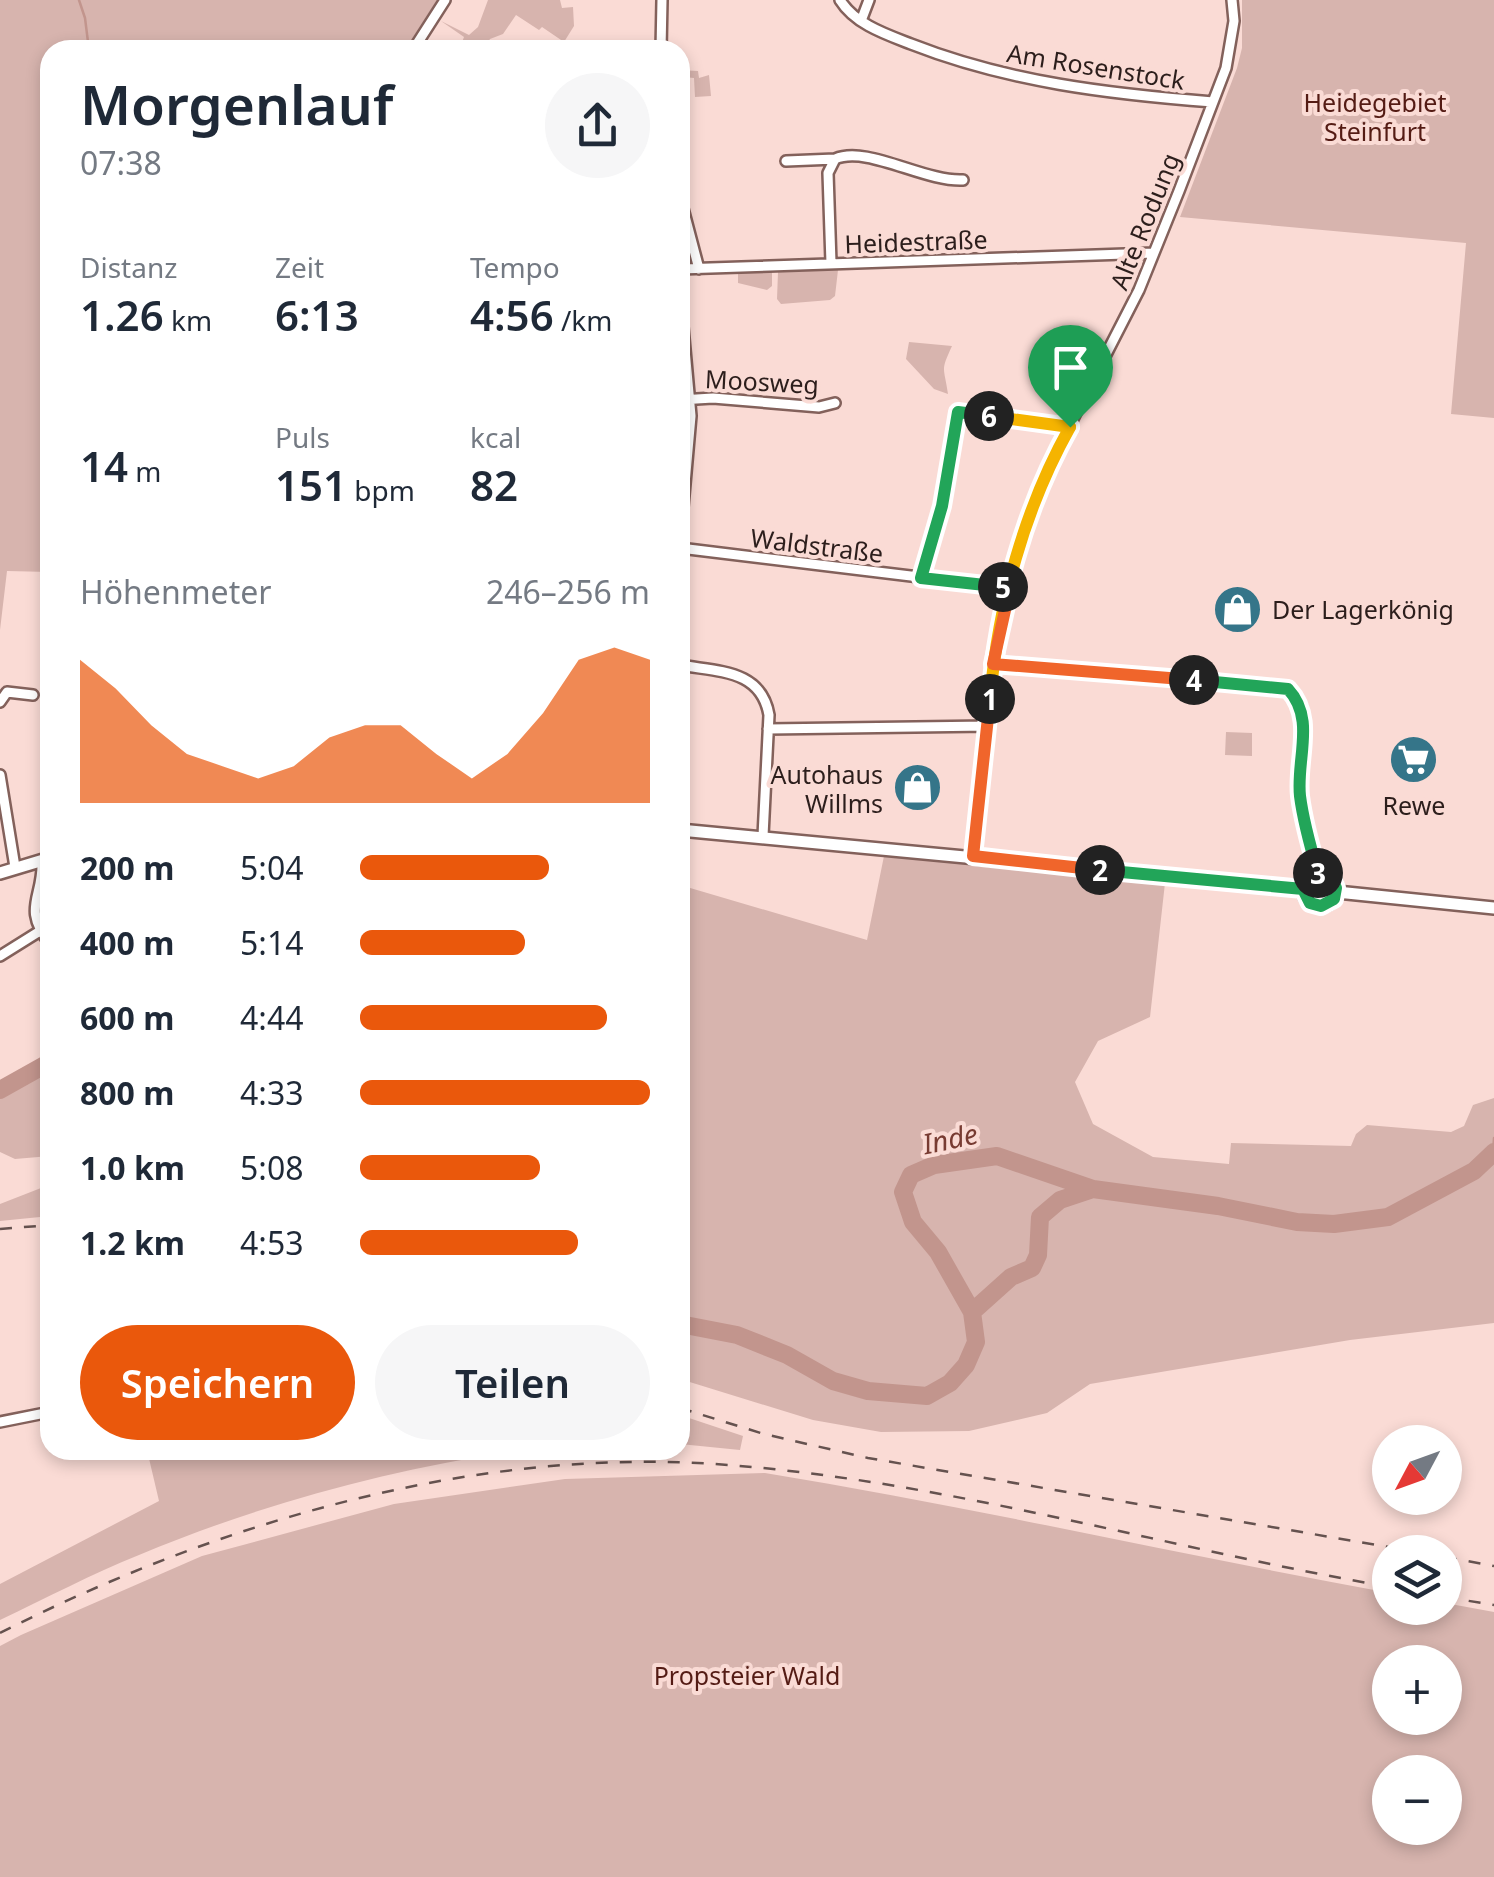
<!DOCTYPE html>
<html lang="de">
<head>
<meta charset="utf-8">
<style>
	body { margin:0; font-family:"Noto Sans",sans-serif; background:#f6f6f7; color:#1f2937; height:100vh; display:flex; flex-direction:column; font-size:38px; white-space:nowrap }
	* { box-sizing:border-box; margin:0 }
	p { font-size:32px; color:#747a83 }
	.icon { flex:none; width:55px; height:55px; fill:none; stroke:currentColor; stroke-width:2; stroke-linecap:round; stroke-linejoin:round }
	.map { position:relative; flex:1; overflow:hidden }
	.details { position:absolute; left:40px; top:40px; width:650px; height:1420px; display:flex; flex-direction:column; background:#fff; border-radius:30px; box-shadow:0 5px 15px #0003 }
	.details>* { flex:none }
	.needle { width:65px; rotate:229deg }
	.fabs { position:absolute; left:1372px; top:1425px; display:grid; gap:20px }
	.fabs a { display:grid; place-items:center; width:90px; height:90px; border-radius:50%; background:#fff; box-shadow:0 5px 15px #0003; font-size:50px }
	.pin { position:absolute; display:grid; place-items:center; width:85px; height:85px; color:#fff; margin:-102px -42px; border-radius:50% 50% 50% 0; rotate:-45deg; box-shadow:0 0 10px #0007 }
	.pin .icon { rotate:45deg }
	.km { position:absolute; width:50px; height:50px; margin:-25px; border-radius:50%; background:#222; color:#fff; font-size:28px; line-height:50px; text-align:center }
	.round { display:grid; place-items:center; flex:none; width:105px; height:105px; border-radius:52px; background:#f6f6f7 }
	.summary { display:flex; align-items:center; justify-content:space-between; height:170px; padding:0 40px }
	h1 { font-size:55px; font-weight:600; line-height:75px }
	.stats { display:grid; grid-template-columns:repeat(3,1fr); gap:15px; height:170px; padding:10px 40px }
	.stats div { display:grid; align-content:center }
	.stats b { font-size:42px; font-weight:600 }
	.stats small { font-size:28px; font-weight:400 }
	.stats p { font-size:28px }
	.chart { height:280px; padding:20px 40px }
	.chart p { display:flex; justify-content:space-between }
	.chart svg { width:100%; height:180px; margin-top:10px; fill:#ea580c; opacity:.7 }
	.action { display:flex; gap:20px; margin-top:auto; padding:20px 40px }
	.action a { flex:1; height:115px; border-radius:60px; background:#ea580c; color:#fff; font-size:40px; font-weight:600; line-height:115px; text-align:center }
	.action a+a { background:#f6f6f7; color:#1f2937 }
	ul { padding:0 40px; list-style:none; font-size:32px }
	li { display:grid; grid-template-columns:160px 120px 1fr; align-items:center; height:75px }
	li i { height:25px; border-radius:12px; background:#ea580c }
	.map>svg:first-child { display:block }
</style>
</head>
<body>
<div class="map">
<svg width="1494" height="1877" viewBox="0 0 1494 1877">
	<rect width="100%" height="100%" fill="#fadbd5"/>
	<path fill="#d7b4ae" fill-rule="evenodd" d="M0,0H437L405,50H50V572L7,571L0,630Z
		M488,0H560L562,8L573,7L574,26L564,42L542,27L539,30L516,15L503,34L490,39L485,47L487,50H459L464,37L441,21L469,35L478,27Z
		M1242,0H1494V418L1451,414L1466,243L1180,217L1237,68L1242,48Z
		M680,70L698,71L699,78L709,75L711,96L695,97L694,78L683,77L680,80Z
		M838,270L835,296L830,300L781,304L777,299L778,272Z
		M738,271L772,272V286L767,290L738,283Z
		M909,342L952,346C940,372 944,366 948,394L934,389L906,359Z
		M1226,732L1252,733V756L1225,755Z
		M884,856L1165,883L1150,1017L1098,1041L1075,1082L1093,1124L1153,1157L1229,1164L1231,1143L1351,1146L1356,1134L1367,1125L1451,1132L1464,1126L1473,1105L1494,1098V1323L1350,1340L1090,1384L1047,1413L969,1431L881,1432L813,1420L680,1379V885L867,940Z
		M50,1054V1156L15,1159L0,1152V1082Z
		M41,1188L46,1200L50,1199V1216L0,1221V1204Z
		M680,1415L743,1436L740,1450L680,1444Z
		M147,1450H521C390,1469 261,1504 139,1555C92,1574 46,1598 0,1620V1584L159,1501Z
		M765,1473C974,1507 1181,1555 1390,1593V1608H1445V1603L1494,1612V1877H0V1646L21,1635L202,1556L394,1504L565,1479ZM1390,1662H1445V1718H1390ZM1390,1772H1445V1828H1390Z"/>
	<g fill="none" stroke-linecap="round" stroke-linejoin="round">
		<path stroke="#c2958d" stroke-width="2.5" d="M79,0L85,18L89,50
			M1493,1152L1494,1138"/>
		<path stroke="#c2958d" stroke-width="18" d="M0,1090L50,1062
			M972,1312L1011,1277L1032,1268L1038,1255L1040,1217L1060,1200L1093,1189
			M680,1324L737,1335L787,1355L833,1381L868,1391L927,1396L950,1383L966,1365L976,1342L972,1312L938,1252L913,1222L903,1192L911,1175L934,1165L997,1156L1093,1189L1218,1206L1297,1222L1334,1224L1388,1217L1474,1171L1494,1152"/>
		<defs>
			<path id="minor" d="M840,0C855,24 885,34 911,44C1008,82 1109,94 1213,102
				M861,21L869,0
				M413,50L445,0
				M661,50L662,0
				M786,161L835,159
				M680,197L699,269
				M831,263L828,173L835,159C867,145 924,182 963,180
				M680,269L1154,253
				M680,400L713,398L819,407L835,403
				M680,541L691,416L683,327
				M680,548L1010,588
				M921,577L942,506L958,412L1069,427
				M993,664L1288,689L1302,708L1300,793L1317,873
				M680,665C718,672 761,669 769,715L763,836
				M0,702L7,692L33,695
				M768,729L988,726
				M0,775L15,867
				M973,856L993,664L1020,545L1056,452L1139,290L1179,191L1226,68L1234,21L1232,0
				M42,860C44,898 21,907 50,944
				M0,956L40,931
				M0,1422L50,1412"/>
			<path id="major" d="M680,830L1303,889
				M1303 889a17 17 0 1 1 34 0a17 17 0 1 1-34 0Z
				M0,873L50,858
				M1337,892L1494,908"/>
		</defs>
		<use href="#minor" stroke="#83615b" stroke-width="14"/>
		<use href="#major" stroke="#83615b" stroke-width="16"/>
		<use href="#minor" stroke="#fff" stroke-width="9"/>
		<use href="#major" stroke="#fff" stroke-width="11"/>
		<path stroke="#65524f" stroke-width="2.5" stroke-dasharray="12 12" stroke-linecap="butt" d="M0,1229L50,1225
			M680,1408L764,1434L868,1458L1418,1552
			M1445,1557L1494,1566
			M1445,1597L1494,1605
			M0,1633C221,1521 479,1445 728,1465C952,1482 1169,1549 1390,1587"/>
	</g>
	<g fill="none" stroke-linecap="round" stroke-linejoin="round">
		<defs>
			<path id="split-1" d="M990,699C998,605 1024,509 1070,427"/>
			<path id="split-2" d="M990,699L973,856L1100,870"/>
			<path id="split-3" d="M1100,870L1303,889L1310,903L1321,906L1334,899L1336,888L1332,878L1318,873"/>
			<path id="split-4" d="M1194,680L1288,689C1316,719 1296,759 1300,796C1303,820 1311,849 1318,873"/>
			<path id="split-5" d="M1003,587L1010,588L993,664L1194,680"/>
			<path id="split-6" d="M989,416L958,412L942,506L921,578L1003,587"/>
			<path id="split-7" d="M989,416L1070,427"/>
		</defs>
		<use href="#split-1" stroke="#fff" stroke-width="20"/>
		<use href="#split-2" stroke="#fff" stroke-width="20"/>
		<use href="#split-3" stroke="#fff" stroke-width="20"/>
		<use href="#split-4" stroke="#fff" stroke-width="20"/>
		<use href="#split-5" stroke="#fff" stroke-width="20"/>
		<use href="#split-6" stroke="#fff" stroke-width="20"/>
		<use href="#split-7" stroke="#fff" stroke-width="20"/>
		<use href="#split-1" stroke="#f5b400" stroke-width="12"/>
		<use href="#split-2" stroke="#f0652b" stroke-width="12"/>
		<use href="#split-3" stroke="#22a559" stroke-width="12"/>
		<use href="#split-4" stroke="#22a559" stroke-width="12"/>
		<use href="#split-5" stroke="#f0652b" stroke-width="12"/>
		<use href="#split-6" stroke="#22a559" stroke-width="12"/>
		<use href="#split-7" stroke="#f5b400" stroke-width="12"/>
	</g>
	<defs>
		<symbol id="shop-disc" viewBox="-11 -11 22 22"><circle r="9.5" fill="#357589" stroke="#fadbd5"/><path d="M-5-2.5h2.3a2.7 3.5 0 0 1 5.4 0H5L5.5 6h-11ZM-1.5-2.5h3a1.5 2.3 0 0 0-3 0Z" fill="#fff"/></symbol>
		<symbol id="supermarket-disc" viewBox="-11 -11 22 22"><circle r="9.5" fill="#357589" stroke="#fadbd5"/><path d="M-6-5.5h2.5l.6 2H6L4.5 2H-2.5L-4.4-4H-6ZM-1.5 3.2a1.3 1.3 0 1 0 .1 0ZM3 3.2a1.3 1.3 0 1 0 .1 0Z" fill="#fff"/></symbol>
	</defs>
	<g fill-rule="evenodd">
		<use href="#shop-disc" x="1210" y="582" width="55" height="55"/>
		<use href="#supermarket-disc" x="1386" y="732" width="55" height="55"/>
		<use href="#shop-disc" x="890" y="760" width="55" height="55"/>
	</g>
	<g text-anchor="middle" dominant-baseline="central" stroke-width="8" stroke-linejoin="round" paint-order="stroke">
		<g font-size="25" fill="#2c1e1c" stroke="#fadbd5">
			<text transform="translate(1096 66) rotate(9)">Am Rosenstock</text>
			<text transform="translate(1144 221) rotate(-68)">Alte Rodung</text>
			<text transform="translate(916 241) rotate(-2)">Heidestraße</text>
			<text transform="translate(762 381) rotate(3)">Moosweg</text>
			<text transform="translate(817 545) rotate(7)">Waldstraße</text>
		</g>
		<g font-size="25" fill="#541b14" stroke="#fadbd5">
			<text x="1375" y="102">Heidegebiet<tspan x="1375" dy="29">Steinfurt</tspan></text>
			<text x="747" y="1675">Propsteier Wald</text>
		</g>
		<g font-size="25" fill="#2c1e1c" stroke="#fadbd5" text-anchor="start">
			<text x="1272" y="609">Der Lagerkönig</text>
			<text x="883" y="774" text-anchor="end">Autohaus<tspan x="883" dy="29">Willms</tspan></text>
			<text x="1414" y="805" text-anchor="middle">Rewe</text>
		</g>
		<g font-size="28" font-style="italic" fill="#783b32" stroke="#fadbd5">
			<text transform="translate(950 1138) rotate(-12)">Inde</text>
		</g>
	</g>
</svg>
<div class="fabs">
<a><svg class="needle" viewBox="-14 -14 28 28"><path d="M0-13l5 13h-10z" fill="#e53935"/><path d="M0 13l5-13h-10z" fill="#747a83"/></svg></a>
<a><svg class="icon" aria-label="layers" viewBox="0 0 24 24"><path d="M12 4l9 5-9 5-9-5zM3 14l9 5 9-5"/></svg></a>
<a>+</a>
<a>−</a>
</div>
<div class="pin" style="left:1070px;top:427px;background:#1e9e55"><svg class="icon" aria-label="arrive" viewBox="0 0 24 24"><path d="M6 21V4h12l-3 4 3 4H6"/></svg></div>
<b class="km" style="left:990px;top:699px">1</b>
<b class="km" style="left:1100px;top:870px">2</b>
<b class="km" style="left:1318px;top:873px">3</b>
<b class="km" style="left:1194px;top:680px">4</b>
<b class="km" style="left:1003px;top:587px">5</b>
<b class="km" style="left:989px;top:416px">6</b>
<section class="details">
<div class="summary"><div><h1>Morgenlauf</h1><p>07:38</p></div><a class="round"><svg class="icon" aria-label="share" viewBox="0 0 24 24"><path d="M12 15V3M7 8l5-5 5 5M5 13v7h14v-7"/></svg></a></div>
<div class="stats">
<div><p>Distanz</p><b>1.26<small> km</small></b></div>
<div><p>Zeit</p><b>6:13</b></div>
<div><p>Tempo</p><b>4:56<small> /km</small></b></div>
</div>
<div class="stats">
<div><b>14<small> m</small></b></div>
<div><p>Puls</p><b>151<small> bpm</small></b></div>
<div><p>kcal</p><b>82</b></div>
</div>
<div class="chart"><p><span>Höhenmeter</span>246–256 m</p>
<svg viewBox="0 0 160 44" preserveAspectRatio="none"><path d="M0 44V9L10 16L20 25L30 32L40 35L50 38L60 35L70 28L80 25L90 25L100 32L110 38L120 32L130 22L140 9L150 6L160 9V44z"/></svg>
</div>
<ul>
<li><b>200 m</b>5:04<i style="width:65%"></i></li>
<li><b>400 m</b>5:14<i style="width:57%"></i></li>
<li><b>600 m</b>4:44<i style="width:85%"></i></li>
<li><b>800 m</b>4:33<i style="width:100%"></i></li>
<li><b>1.0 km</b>5:08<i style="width:62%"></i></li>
<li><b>1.2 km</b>4:53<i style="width:75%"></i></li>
</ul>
<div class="action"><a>Speichern</a><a>Teilen</a></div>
</section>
</div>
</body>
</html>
